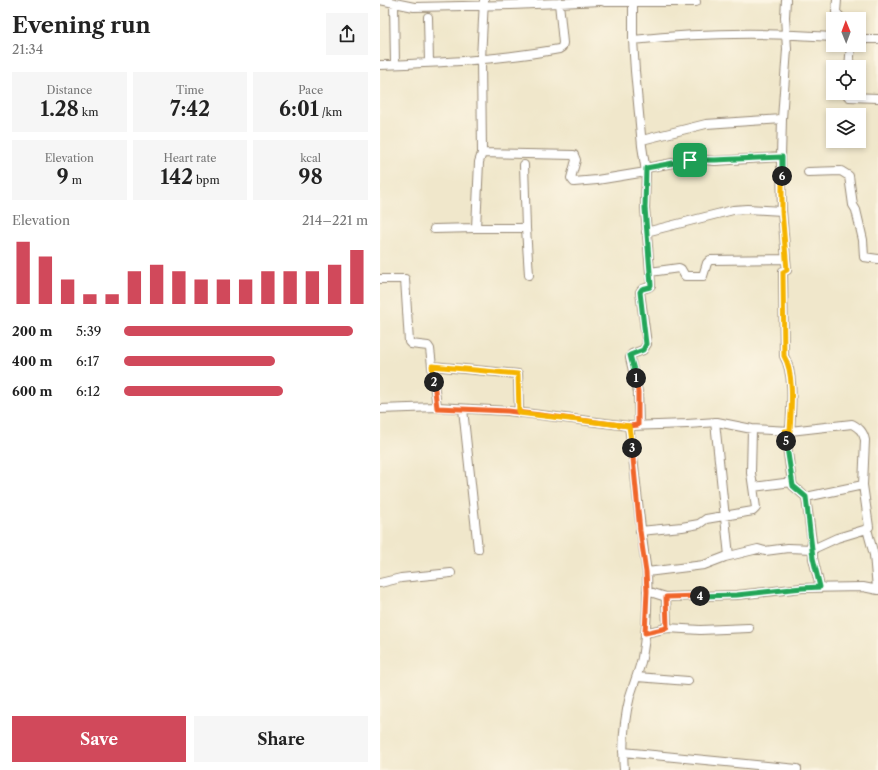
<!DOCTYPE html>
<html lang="en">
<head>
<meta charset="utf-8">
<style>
	body { margin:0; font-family:"Libre Caslon Text",serif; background:#f6f6f6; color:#222; height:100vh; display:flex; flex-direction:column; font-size:15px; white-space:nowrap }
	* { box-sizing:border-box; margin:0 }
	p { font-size:13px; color:#767676 }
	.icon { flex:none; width:22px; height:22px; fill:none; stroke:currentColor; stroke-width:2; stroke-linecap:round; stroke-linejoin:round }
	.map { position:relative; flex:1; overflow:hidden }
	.drawer { display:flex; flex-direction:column; background:#fff; width:380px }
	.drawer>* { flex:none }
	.needle { width:26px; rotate:359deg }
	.tools { position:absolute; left:446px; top:12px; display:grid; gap:8px }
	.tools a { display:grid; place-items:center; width:40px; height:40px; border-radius:0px; background:#fff; box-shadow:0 2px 6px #0003; font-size:20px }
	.pin { position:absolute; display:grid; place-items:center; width:34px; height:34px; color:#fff; margin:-17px; border-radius:8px; box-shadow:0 2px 6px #0006 }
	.km { position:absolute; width:20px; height:20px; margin:-10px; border-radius:50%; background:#222; color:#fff; font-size:11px; line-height:20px; text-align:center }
	.round { display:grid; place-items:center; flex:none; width:42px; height:42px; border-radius:0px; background:#f6f6f6 }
	.summary { display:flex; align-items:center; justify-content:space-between; height:68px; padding:0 12px }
	h1 { font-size:22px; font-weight:700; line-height:30px }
	.metrics { display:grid; grid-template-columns:repeat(3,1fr); gap:6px; height:68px; padding:4px 12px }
	.metrics div { display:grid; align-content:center; border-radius:0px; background:#f6f6f6; text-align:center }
	.metrics b { font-size:20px; font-weight:700 }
	.metrics small { font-size:11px; font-weight:400 }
	.metrics p { font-size:11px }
	.chart { height:112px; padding:8px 12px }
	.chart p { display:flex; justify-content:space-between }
	.chart svg { width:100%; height:72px; margin-top:4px; stroke:#d1495b; stroke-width:6 }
	.button { display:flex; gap:8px; margin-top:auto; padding:8px 12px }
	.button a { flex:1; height:46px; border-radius:0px; background:#d1495b; color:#fff; font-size:16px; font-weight:700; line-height:46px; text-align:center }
	.button a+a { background:#f6f6f6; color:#222 }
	ul { padding:0 12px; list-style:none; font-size:13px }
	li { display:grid; grid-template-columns:64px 48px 1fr; align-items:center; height:30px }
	li i { height:10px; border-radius:5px; background:#d1495b }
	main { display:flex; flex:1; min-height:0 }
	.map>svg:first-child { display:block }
</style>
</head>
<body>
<main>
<section class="drawer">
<div class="summary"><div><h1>Evening run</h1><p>21:34</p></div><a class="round"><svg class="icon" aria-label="share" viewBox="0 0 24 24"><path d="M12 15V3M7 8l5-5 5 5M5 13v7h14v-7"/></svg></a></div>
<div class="metrics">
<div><p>Distance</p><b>1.28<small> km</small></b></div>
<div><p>Time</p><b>7:42</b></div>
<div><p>Pace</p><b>6:01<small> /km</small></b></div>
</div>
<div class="metrics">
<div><p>Elevation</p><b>9<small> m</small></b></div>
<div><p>Heart rate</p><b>142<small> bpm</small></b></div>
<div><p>kcal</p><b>98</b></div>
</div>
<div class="chart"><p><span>Elevation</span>214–221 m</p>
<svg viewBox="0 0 160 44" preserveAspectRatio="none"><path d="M5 44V6M15 44V15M25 44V29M35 44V38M45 44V38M55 44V24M65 44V20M75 44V24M85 44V29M95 44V29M105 44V29M115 44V24M125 44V24M135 44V24M145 44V20M155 44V11"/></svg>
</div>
<ul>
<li><b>200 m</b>5:39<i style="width:94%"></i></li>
<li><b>400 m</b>6:17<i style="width:62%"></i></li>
<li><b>600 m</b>6:12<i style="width:65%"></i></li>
</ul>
<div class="button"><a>Save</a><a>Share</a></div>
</section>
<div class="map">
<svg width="498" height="770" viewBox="0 0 498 770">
	<rect width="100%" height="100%" fill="#fcf5e5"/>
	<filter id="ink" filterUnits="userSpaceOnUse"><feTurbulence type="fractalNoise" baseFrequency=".025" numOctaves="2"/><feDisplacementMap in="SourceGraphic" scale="8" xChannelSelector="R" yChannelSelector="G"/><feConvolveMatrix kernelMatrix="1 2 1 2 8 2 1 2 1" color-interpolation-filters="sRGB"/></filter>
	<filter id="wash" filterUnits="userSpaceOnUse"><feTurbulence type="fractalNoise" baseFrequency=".012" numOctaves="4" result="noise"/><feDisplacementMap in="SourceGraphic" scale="16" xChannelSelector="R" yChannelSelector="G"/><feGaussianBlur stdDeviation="0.9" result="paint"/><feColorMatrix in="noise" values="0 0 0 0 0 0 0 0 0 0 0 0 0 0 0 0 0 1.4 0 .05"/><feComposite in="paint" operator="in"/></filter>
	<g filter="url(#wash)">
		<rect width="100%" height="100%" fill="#f0e7cb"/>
	</g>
	<g filter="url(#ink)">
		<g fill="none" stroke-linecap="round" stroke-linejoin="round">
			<defs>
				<path id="minor" d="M0,0L34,7L131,5L179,3
					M104,0L101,59L102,153L194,155L196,160L191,178L194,182L217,180L266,172L262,146L255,71L253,40
					M219,0L225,2H316
					M457,0L456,12L462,19
					M253,2V40C319,33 386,32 453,37
					M14,3L15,64
					M48,17L49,62
					M479,39H498
					M0,65C59,63 120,60 179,49L182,47L183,43L179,3L220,1
					M469,67L471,45
					M467,93V95L469,97L498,98
					M262,140L326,124L402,119
					M144,165L146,228
					M266,168L314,159L335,161L401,157
					M428,172L461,171L469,176L473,205L476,210L483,240L484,257L498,259
					M96,228H146L149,275
					M54,229L96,228L99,162L102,153
					M266,232L353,210L367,209L402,211
					M406,259L402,211L401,157L402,119L407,49L405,17L406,0
					M270,272L299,268L301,269L305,276H323L327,263L330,260L406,259L407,270L403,271V274L404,356C415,374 411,411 410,431
					M0,279H25L29,342L31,344L48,346L50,349L52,366L138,374L139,413
					M52,366L57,407
					M0,409L57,407L128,411L249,426C256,474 259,523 267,572L324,565L345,557L378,549L385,551L408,548L433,549L426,497L413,486L412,482L373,487L376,508L373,511L326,519L319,524L302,527L260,531
					M83,409L98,549
					M335,422L349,556
					M259,425L258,392L250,358L252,354L263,350L267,344L260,292C262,287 269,289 271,285L265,208L266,172
					M249,426L307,424L337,422L372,429L410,431L472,424C479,428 483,431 485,440L483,485L489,527L487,529L457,538L433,549V558L440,587
					M372,429L371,473L373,487
					M405,431L412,482
					M426,497L483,485
					M487,529L494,555L497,588
					M0,583L21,578L71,573
					M267,591L286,597L287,628
					M286,597L357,595L422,588L483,587L498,590
					M265,633L287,628L320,630L369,628
					M257,677L308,681
					M243,752L417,769V770
					M244,770C242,746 244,720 250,696C254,683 259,671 262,658C267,630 268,600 267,572"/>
			</defs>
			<use href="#minor" stroke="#968874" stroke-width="10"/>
			<use href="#minor" stroke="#fff" stroke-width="8"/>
		</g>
	</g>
	<g fill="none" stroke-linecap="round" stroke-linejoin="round" filter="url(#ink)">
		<defs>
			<path id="split-1" d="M256,378L250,355L263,350L266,344L260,292L262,289L270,287L271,285L265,208L266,168L310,160"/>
			<path id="split-2" d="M54,382L57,408L128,411L249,426L258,425V392L256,378"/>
			<path id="split-3" d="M54,382L52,366L138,374L139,413L249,426L252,448"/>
			<path id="split-4" d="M252,448L260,531L266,572L267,591L265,633L287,628L286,597L320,596"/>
			<path id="split-5" d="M320,596L357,595L422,588L440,587L433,558L426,497L413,486L406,441"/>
			<path id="split-6" d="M402,176V211L407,270L403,272V274L404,356C415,374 411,411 410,431H405L406,441"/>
			<path id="split-7" d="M310,160H335L402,157V176"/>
		</defs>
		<use href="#split-1" stroke="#fff" stroke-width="8"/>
		<use href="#split-2" stroke="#fff" stroke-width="8"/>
		<use href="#split-3" stroke="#fff" stroke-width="8"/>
		<use href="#split-4" stroke="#fff" stroke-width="8"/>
		<use href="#split-5" stroke="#fff" stroke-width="8"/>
		<use href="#split-6" stroke="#fff" stroke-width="8"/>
		<use href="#split-7" stroke="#fff" stroke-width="8"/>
		<use href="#split-1" stroke="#22a559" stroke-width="5"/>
		<use href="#split-2" stroke="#f0652b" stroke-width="5"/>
		<use href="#split-3" stroke="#f5b400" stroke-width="5"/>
		<use href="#split-4" stroke="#f0652b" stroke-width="5"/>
		<use href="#split-5" stroke="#22a559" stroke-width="5"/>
		<use href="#split-6" stroke="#f5b400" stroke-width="5"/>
		<use href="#split-7" stroke="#22a559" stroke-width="5"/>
	</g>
</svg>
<div class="tools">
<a><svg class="needle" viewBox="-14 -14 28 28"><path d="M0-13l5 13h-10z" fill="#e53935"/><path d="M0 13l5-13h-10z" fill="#767676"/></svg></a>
<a><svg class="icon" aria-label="locate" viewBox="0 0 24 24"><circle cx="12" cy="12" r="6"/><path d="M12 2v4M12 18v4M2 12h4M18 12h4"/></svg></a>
<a><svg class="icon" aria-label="layers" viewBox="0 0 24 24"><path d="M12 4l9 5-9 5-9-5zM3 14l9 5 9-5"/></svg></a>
</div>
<div class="pin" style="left:310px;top:160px;background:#1e9e55"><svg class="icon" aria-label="arrive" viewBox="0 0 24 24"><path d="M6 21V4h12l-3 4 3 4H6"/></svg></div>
<b class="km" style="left:256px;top:378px">1</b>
<b class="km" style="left:54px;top:382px">2</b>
<b class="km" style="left:252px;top:448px">3</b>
<b class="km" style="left:320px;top:596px">4</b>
<b class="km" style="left:406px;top:441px">5</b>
<b class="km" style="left:402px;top:176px">6</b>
</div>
</main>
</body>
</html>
